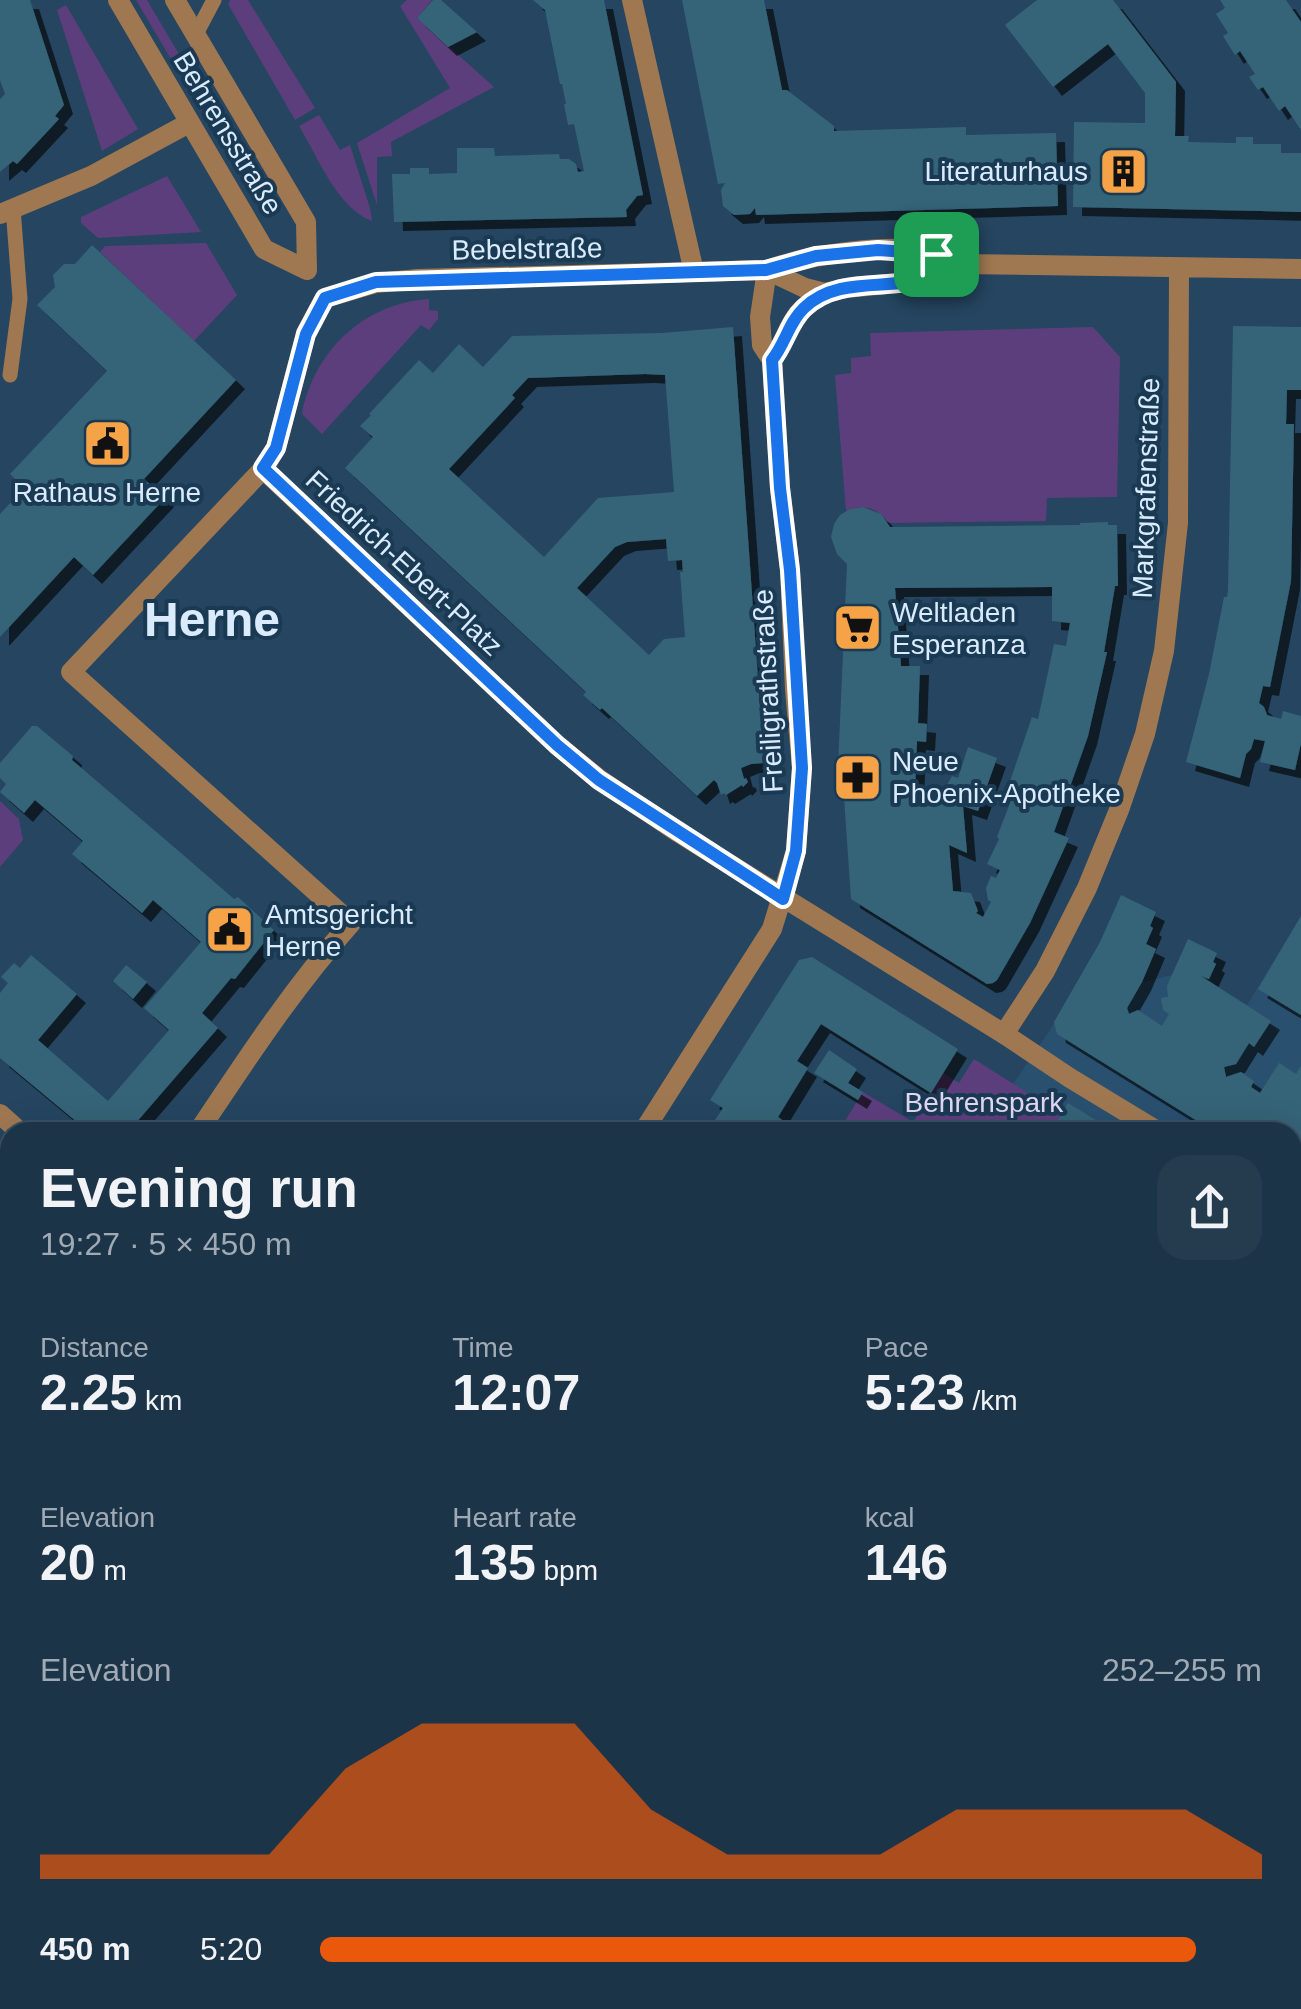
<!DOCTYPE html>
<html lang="en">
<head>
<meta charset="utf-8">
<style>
	body { margin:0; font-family:Arial,sans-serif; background:#253c4f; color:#f1f3f6; height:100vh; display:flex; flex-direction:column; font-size:38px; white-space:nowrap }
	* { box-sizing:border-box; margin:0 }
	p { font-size:32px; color:#a0aab4 }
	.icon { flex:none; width:55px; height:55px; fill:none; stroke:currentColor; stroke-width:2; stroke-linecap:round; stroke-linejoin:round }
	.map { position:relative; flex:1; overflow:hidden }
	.drawer { position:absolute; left:0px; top:1122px; width:1302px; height:888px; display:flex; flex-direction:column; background:#1c3448; border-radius:30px 30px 0 0; box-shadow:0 10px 40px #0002,0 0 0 2px #3a4f60 }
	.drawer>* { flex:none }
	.pin { position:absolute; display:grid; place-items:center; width:85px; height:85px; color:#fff; margin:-42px; border-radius:20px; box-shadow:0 5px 15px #0006 }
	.round { display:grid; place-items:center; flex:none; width:105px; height:105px; border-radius:30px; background:#253c4f }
	.summary { display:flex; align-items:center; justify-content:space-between; height:170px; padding:0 40px }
	h1 { font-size:55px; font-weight:600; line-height:75px }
	.figures { display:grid; grid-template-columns:repeat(3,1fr); gap:15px; height:170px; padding:10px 40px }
	.figures div { display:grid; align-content:center }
	.figures b { font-size:50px; font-weight:600 }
	.figures small { font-size:28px; font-weight:400 }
	.figures p { font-size:28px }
	.chart { height:280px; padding:20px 40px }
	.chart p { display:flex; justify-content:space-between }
	.chart svg { width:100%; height:180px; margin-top:10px; fill:#ea580c; opacity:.7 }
	ul { padding:0 40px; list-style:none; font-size:32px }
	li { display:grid; grid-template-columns:160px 120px 1fr; align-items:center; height:75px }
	li i { height:25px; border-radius:12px; background:#ea580c }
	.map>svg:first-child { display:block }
</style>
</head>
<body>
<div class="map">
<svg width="1301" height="2009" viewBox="0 0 1301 2009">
	<defs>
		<filter id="shadow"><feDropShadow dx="9" dy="9" stdDeviation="0" flood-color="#0009"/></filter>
	</defs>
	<rect width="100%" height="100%" fill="#254560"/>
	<path fill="#2a5070" d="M1301,916V2009H636L641,2000H1292V1132H1054L1057,1128L1054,1126L1061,1114L1013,1084L1050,1030L1093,955L1143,982L1172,975L1188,939L1217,953L1213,962L1216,964L1208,981L1247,1005Z"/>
	<path fill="#5d3e7d" d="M136,0H147L264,198L256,203Z
		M230,0H248L315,108L295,120L228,4Z
		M407,0H432L417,18L494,87L391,142L392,156L377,157V205L357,143L450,88L400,6Z
		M66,5L138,129L102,151L57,10Z
		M319,115L340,150L350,145L370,208L372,221C337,208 318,157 299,126Z
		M167,176L201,232L98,238L81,223V217Z
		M206,243L237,295L194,341L100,252L105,246Z
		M429,299V310L438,311V319L429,330L421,325L322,434L302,414C314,351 364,303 429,299Z
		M1093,327L1120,357L1117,497L1047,498L1046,521L889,523C878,508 863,503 846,511L835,375L851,373V358L871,356L870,333Z
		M0,801L19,819L23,840L0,867Z
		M974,1059L1061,1114L1054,1125L1057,1128L1054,1132H838L863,1092L913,1122L943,1073L959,1083Z"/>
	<path fill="#356477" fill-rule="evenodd" filter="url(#shadow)" d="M0,0H30L64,105L55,116L59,119L17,164L13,161L0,172V99L5,94L0,80Z
		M433,0H441L477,32L448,47L417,18Z
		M533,0H604L643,195L637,196L626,210L627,217L394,222L392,174H410V168H429V174L457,173V148H494L495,156L559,154L560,159H569L576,164L578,172L584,171L574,124L568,125L564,104H566L562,84H560L545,10Z
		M682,0H764L782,90H787L834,126V131L966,127V135L1056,133L1058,206L756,215L755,208L750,214L734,215L723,206L721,190L725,183L718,184Z
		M1037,0H1113L1176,82L1175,136H1189L1188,142L1236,143V137H1253V144H1281V153H1301V212L1073,207L1074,122L1145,123V93L1108,44L1053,87L1005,25Z
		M1220,0H1286L1301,22V130L1285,106L1279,111L1263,87L1258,90L1249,77L1255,74L1240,51L1235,55L1223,36L1228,33L1216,14L1225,8Z
		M92,245L236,380L144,479L165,498L93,575L74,557L0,637V514L24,488L10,474L107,371L37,305L55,287L53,275L64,264H75Z
		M1233,326L1301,327V390H1287L1286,424H1294L1291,581L1270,687L1263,686L1259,703L1264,707L1267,715L1281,719L1283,711L1301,716V743L1295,770L1260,762L1265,741L1254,739L1251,749L1246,754L1240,778L1186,762L1209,674L1224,597H1227L1228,591Z
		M733,327L764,763L751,764L741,768L744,779L746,778L748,782L743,787L742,785L726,795L724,793L721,795L717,783L714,780L697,796L602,708L600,710L583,695L586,692L345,468L373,437L360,426L371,415L369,414L419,360L433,373L459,344L483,367L512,336L662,333ZM645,374L665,375L674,492L598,498L544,557L449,469L515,398L512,395L528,378ZM666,539L668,561L682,560L683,572H680L685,637L664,639L649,655L577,588L615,547L627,542Z
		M863,507L881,514L890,527L1080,525V523L1108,522V525H1117L1118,586H1115L1104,652H1107L1088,736L1054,832L1069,838L1030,923L997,980L993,983L987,984L851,899L844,797L840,796L837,789L847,564L837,554L831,537L834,524L840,515L850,509ZM1052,587V621L1070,623L1066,646L1054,644L1038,719L1032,717L1006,793L1013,795L997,837L999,839L987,864L1000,870L996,878L991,876L986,888L988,900L991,902L983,917L976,913L978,911L971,893L953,891L949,845L967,853L963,806L978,811L997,758L968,747L958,778L952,776L944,790L945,804L911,807L910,793L915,792L917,741L926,742L927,724L918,723L920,666H901L895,588Z
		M32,726H37L73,756L72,760L181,853L234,899L238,897L274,930L235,979L231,978L202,1013L218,1028L128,1132H89L0,1058V993L8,983L1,977L14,963L20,968L31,955L77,994L38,1040L108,1101L169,1030L144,1008L201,942L153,900L142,913L72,854L83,841L35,800L24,813L0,792L6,784L0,778V763Z
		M1121,895L1156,912L1150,926L1153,928L1146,944L1156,949L1142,982L1127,1008L1129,1014L1138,1010L1162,1026L1169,1014L1163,1010L1161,998L1168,997L1167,986L1188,939L1217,953L1213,962L1216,964L1209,979L1201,976L1271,1021L1254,1047L1249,1043L1236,1064L1224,1067L1226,1077L1241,1072L1254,1081L1251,1087L1260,1093L1279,1063L1296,1074L1301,1066V1187L1292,1181V1132H1215L1057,1034L1054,1022L1100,942Z
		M1301,916V1015L1258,989Z
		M812,957L958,1049L931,1093L821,1024L797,1061L808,1068L778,1117L785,1122L778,1132H707L723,1108L710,1100L799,960Z
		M126,965L147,982L133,999L113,981Z
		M829,1050L857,1069L848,1083L863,1092L858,1100L814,1073Z
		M1068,1103L1115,1132H1054L1057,1128L1054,1126Z
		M1292,1251L1301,1257V1436L1292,1431Z
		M1292,1440L1301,1444V1645L1292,1661Z
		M1301,1878V2009H1229L1234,2000H1292V1894Z
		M189,2000H432L427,2009H189L191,2005L187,2002Z
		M551,2000H691L703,2009H545Z
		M740,2000H792L787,2009H730V2004Z
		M820,2000H1026L1039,2009H815Z"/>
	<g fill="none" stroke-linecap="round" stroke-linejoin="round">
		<path stroke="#9f7851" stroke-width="15" d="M196,34L214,0
			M10,375L20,299L13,208
			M0,1756L10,1762
			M448,2009L453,2000"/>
		<path stroke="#9f7851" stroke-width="20" d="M1004,1034L1070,1078L1159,1132
			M1292,1214L1301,1219
			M1292,1724L1301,1709
			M1292,1819L1301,1824
			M1166,2009L1171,2000"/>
		<path stroke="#9f7851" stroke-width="20" d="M118,0L264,249L307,270
			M175,0L306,222L307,270
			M632,0L694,272
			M0,214L91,176L189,123
			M767,270L805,288L825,293L846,288L918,281L959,264
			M325,298L376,283L418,279L767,270C807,255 895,241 937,254C944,256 952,261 959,264L1301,269
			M772,360C783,346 787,328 798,314C805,305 816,299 825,293
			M263,469L557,745L599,779L676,831L1004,1034L1045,971L1087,888L1119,810L1145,734L1164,651L1178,523L1179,268
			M0,1114L20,1132
			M198,1132C246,1060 293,988 351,923L71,672L263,469L276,448L306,333L325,298
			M643,1132L772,929L796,851L802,768L795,690L790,570L780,488L772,360L762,345L760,317L767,270
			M0,1587L10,1570
			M1067,2000L1074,2004
			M109,2009L114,2000"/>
	</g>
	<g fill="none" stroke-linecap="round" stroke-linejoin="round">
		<defs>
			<path id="route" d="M878,250L936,254L958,264C945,271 931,279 916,281C878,288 834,279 804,308C789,322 785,344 772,360L780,488L790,570L802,768L796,851L783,899L599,780L557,745L263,468L276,448L306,334L325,298L376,282L766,270L816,256Z"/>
		</defs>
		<use href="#route" stroke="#fff" stroke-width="20"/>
		<use href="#route" stroke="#1a73e8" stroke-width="12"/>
	</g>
	<defs>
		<symbol id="building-square" viewBox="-11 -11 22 22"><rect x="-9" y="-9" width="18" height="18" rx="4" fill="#f5a346" stroke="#1a3a54"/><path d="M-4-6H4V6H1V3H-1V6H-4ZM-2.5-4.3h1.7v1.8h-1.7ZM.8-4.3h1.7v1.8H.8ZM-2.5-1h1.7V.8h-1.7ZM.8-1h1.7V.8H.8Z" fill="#111"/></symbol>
		<symbol id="civic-square" viewBox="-11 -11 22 22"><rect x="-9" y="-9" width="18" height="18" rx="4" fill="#f5a346" stroke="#1a3a54"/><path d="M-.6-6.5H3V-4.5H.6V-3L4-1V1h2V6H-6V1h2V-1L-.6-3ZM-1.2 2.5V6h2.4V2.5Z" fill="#111"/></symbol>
		<symbol id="supermarket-square" viewBox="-11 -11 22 22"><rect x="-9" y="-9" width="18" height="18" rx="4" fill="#f5a346" stroke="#1a3a54"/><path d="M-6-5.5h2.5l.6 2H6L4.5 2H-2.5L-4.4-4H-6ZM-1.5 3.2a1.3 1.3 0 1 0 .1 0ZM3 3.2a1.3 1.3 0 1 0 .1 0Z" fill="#111"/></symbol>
		<symbol id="pharmacy-square" viewBox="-11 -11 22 22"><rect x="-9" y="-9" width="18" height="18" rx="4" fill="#f5a346" stroke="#1a3a54"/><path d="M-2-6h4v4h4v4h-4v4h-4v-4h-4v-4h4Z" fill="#111"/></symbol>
	</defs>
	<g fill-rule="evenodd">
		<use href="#building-square" x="1096" y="144" width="55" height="55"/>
		<use href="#civic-square" x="80" y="416" width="55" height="55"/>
		<use href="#supermarket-square" x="830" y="600" width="55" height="55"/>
		<use href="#pharmacy-square" x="830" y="750" width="55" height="55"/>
		<use href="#civic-square" x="202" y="902" width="55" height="55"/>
	</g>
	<g text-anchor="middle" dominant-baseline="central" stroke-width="8" stroke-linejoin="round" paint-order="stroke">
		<g font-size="28" fill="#d9ebfc" stroke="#1a3a54">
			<text transform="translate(228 133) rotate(59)">Behrensstraße</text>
			<text transform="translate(527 249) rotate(-1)">Bebelstraße</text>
			<text transform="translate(1146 488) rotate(-88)">Markgrafenstraße</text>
			<text transform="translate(404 563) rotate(43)">Friedrich-Ebert-Platz</text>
			<text transform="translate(768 691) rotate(-93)">Freiligrathstraße</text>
		</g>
		<g font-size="28" fill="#d9ebfc" stroke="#1a3a54" text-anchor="start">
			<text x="1088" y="171" text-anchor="end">Literaturhaus</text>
			<text x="107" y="492" text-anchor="middle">Rathaus Herne</text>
			<text x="892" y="612">Weltladen<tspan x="892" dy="32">Esperanza</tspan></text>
			<text x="892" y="761">Neue<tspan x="892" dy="32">Phoenix-Apotheke</tspan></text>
			<text x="265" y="914">Amtsgericht<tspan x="265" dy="32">Herne</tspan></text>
		</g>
		<g font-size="28" fill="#e2d6f1" stroke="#1a3a54">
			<text x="984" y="1102">Behrenspark</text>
		</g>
		<g font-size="48" font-weight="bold" fill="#d9ebfc" stroke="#1a3a54">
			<text x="212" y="619">Herne</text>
		</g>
	</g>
</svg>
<div class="pin" style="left:936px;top:254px;background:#1e9e55"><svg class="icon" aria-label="arrive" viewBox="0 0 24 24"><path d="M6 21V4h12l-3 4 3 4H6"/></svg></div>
<section class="drawer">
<div class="summary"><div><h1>Evening run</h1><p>19:27 · 5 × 450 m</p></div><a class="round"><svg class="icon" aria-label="share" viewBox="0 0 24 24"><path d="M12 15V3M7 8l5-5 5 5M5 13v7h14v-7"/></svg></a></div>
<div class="figures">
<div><p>Distance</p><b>2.25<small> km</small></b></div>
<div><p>Time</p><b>12:07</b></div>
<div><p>Pace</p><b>5:23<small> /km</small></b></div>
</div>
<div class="figures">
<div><p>Elevation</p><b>20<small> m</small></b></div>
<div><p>Heart rate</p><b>135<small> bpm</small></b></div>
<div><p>kcal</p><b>146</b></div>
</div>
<div class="chart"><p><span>Elevation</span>252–255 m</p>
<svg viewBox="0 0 160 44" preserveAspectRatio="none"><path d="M0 44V38L10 38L20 38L30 38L40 17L50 6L60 6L70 6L80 27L90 38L100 38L110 38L120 27L130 27L140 27L150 27L160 38V44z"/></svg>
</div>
<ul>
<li><b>450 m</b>5:20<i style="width:93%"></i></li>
</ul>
</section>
</div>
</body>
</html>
